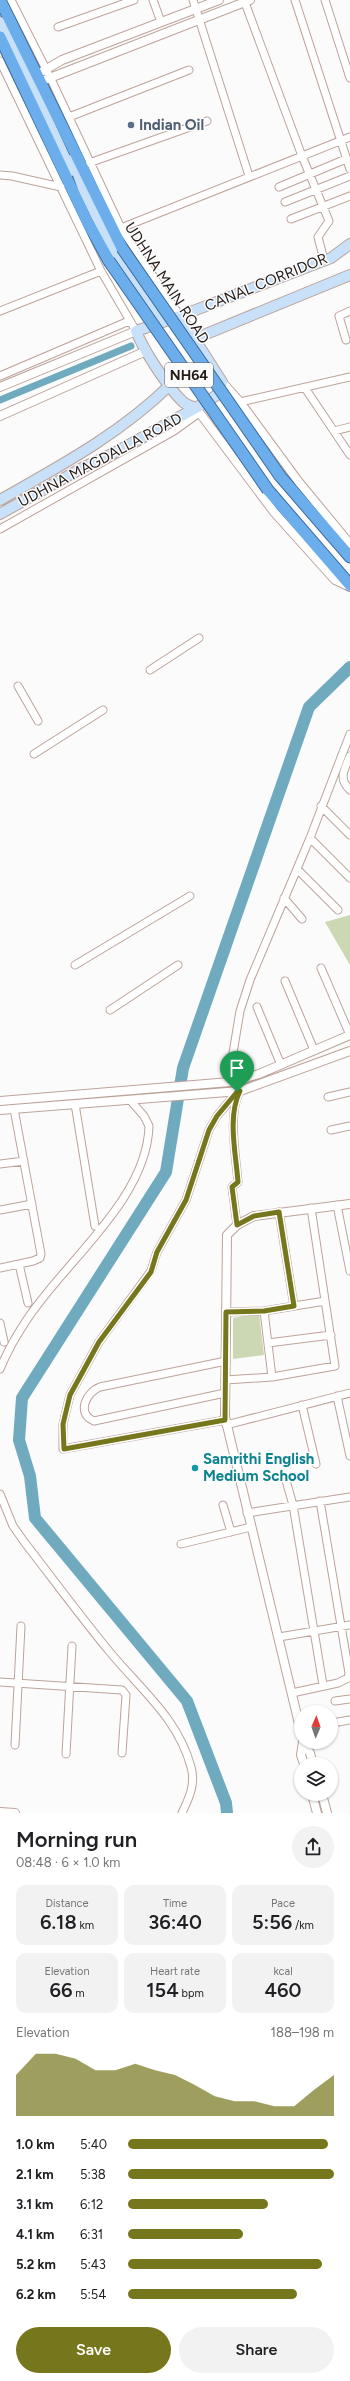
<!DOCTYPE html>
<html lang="en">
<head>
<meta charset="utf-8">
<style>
	body { margin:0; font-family:Figtree,sans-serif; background:#f2f2f2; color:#202124; height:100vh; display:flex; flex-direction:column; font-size:15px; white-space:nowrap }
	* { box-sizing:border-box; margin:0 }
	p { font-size:13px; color:#757577 }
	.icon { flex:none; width:22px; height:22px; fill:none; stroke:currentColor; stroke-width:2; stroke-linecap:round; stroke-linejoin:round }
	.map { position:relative; height:1813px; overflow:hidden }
	.sheet { display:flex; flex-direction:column; background:#fff; flex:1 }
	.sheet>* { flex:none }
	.needle { width:26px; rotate:2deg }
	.fabs { position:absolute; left:294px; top:1705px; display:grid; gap:8px }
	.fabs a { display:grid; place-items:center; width:44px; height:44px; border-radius:50%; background:#fff; box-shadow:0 1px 3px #0004; font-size:20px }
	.pin { position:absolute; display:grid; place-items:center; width:34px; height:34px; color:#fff; margin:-41px -17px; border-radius:50% 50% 50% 0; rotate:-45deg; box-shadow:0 0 4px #0007 }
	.pin .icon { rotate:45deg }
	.round { display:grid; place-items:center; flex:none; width:42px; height:42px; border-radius:21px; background:#f2f2f2 }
	.head { display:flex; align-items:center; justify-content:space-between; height:68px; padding:0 16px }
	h1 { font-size:22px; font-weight:600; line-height:30px }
	.stats { display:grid; grid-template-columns:repeat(3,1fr); gap:6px; height:68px; padding:4px 16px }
	.stats div { display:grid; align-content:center; border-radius:10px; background:#f2f2f2; text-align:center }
	.stats b { font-size:20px; font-weight:600 }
	.stats small { font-size:11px; font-weight:400 }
	.stats p { font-size:11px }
	.chart { height:112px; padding:8px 16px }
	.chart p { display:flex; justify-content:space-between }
	.chart svg { width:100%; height:72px; margin-top:4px; fill:#76761c; opacity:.7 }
	.cta { display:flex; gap:8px; margin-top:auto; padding:8px 16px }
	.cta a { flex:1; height:46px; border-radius:24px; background:#76761c; color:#fff; font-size:16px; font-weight:600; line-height:46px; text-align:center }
	.cta a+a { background:#f2f2f2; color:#202124 }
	ul { padding:0 16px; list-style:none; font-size:13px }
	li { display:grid; grid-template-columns:64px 48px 1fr; align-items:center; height:30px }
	li i { height:10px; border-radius:5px; background:#76761c }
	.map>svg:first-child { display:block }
</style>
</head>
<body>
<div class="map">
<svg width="350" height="1813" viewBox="0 0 350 1813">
	<rect width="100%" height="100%" fill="#fbfbfb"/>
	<path fill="#cbd8b3" d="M350,915V965L325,922Z
		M259,1313L264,1355L233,1359V1318Z"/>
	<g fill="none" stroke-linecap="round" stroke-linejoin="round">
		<path stroke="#70aabf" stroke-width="7" d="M0,400L131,346"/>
		<path stroke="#70aabf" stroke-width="12" d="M227,1813L226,1803L187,1701L35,1518L30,1476L19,1440L22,1398L166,1172L183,1068L309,707L350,667"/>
		<defs>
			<path id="minor" d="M11,0L50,77L121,228L180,316
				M153,0L161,22
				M193,0L249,176
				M244,0L302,156L329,221L318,237L324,260
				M295,0L350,169
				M325,0L350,78
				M58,27L134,0
				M0,61L101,271L136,331
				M69,117L189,70
				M89,163L207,121
				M0,175L12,176L61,187
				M279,187L346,159
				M285,202L350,176
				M291,219L350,196
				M121,228L350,137
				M0,311L101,271
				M346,340L339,316L350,311
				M0,376L129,321
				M305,388L350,455
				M240,402L350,377
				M334,431L350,427
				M0,529L174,431L199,413
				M150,670L199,638
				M18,686L38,721
				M34,754L103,710
				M350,756C344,770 338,779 350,790
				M321,806L350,835
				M310,838L350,878
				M297,869L338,910
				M284,898L302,919
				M75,965L190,896
				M321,968L350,1035
				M285,981L314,1050
				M257,1007L281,1065
				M110,1010L178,965
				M246,1079L236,1065L233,1053L240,1011L250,980L310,838L350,734
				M328,1097L350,1092
				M75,1104L95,1226
				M331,1130L350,1126
				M0,1164L24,1161
				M337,1205L350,1271
				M0,1210L32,1204
				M279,1212L294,1306
				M237,1225L232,1187L238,1182C236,1157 228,1115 239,1093
				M19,1264L28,1303
				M0,1268L33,1261L40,1258L41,1254L14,1109
				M264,1311L272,1377
				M226,1312L264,1311L325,1301
				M0,1323L4,1342
				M268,1343L331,1335
				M0,1369C7,1352 16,1336 26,1321C64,1262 147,1200 149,1126L144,1116L130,1100
				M225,1380L272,1377L335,1366L311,1208
				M225,1393L94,1421C76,1414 86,1392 100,1387L226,1361
				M337,1396L350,1456
				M302,1405L316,1464
				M225,1420L63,1449V1424L70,1395L99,1342L151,1271L157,1252L186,1200L209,1130L217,1116L237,1092
				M226,1425L350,1393
				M285,1477L293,1505L323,1685
				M0,1494L13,1526L25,1543C53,1579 80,1616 109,1651C140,1689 178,1718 191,1767C196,1784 189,1798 182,1813
				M223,1505L231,1532
				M247,1513L350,1497
				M181,1544L251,1527
				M279,1637L350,1625
				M0,1682L122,1690L126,1695L122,1753
				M292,1693L338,1683L348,1678L349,1673L320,1501
				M335,1701L350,1699
				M338,1722L350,1720
				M15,1745L21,1626
				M66,1754L72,1646"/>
			<path id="tertiary" d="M38,74L62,60L219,0
				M42,81L250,0
				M222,382L240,402L298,481L350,544
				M0,387L136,331
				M196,408L274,512L335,580L350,587
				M0,416L146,351
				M0,1101L230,1082L259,1074L350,1035
				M0,1110L240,1091L350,1051
				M301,1732L225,1417L227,1235L237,1225L254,1216L350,1204
				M303,1742L301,1755L304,1764
				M303,1743L310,1753L313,1764
				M312,1794L317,1813
				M322,1794L327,1813
				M0,1812L15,1813"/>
			<path id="secondary" d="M0,22L31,83L71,171
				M73,159L83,189L109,242L163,322
				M180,316L331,258L350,244
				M194,339L350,275
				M0,500C60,466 120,434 170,385
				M0,514L82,468L116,452L201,405L217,395L222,382L180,316L136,331C144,351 167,386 182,401C186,405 191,406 196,408"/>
			<path id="trunk" d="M0,0L122,248
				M0,37L87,221L109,261
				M280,476L350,557
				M268,490L350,585"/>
		</defs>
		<use href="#minor" stroke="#bca39a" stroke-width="9"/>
		<use href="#tertiary" stroke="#bca39a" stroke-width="10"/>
		<use href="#secondary" stroke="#bca39a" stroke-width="12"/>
		<use href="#trunk" stroke="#3b6d9f" stroke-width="13"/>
		<use href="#minor" stroke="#fff" stroke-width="7"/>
		<use href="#tertiary" stroke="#fff" stroke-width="8"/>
		<use href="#secondary" stroke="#c8e0f8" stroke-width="10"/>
		<use href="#trunk" stroke="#6caeec" stroke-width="11"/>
		<defs>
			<path id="trunk-bridge" d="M122,248L280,476
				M109,261L268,490"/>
		</defs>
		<use href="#trunk-bridge" stroke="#3b6d9f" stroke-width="13" stroke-linecap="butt"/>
		<use href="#trunk-bridge" stroke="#6caeec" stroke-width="11"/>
	</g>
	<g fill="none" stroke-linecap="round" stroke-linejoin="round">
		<defs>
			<path id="route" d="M240,1091C227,1117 236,1154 238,1182L232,1187L237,1225L254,1216L279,1212L294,1306L264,1311L226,1312L225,1420L64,1449L63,1424L70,1395L99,1342L151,1272L157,1252L186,1200L209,1130L217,1116L237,1092Z"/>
		</defs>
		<use href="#route" stroke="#fff" stroke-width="8"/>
		<use href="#route" stroke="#76761c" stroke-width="5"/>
	</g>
	<circle fill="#5c6f8a" stroke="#fbfbfb" stroke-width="1.5" cx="131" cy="125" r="4"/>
	<circle fill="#0f9aa8" stroke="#fbfbfb" stroke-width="1.5" cx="195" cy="1468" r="4"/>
	<g text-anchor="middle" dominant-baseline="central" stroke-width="3" stroke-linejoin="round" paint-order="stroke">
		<rect fill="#fbfbfb" stroke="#645e5b" stroke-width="1" x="165" y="363" width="48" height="24" rx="3"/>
		<g font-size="14" font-weight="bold" fill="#231a17">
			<text x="189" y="375">NH64</text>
		</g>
		<g font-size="15" font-weight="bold" fill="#4e5e75" stroke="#fbfbfb" text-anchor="start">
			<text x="139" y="125">Indian Oil</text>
		</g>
		<g font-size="15" fill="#231a17" stroke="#fbfbfb">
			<text transform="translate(266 282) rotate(-22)">CANAL CORRIDOR</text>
			<text transform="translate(167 283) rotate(57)">UDHNA MAIN ROAD</text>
			<text transform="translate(100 460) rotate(-28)">UDHNA MAGDALLA ROAD</text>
		</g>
		<g font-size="15" font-weight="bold" fill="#0d838f" stroke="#fbfbfb" text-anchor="start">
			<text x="203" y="1459">Samrithi English<tspan x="203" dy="17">Medium School</tspan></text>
		</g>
	</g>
</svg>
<div class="fabs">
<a><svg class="needle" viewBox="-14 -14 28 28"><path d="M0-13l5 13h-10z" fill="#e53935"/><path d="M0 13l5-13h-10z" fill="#757577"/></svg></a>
<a><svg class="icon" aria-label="layers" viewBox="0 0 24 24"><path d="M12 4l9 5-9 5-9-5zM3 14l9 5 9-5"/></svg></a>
</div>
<div class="pin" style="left:237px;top:1092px;background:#1e9e55"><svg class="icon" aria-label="arrive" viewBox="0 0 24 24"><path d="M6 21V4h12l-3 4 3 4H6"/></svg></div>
</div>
<section class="sheet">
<div class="head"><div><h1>Morning run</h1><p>08:48 · 6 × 1.0 km</p></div><a class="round"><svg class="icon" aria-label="share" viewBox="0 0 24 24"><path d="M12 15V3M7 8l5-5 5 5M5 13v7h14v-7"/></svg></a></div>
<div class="stats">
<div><p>Distance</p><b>6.18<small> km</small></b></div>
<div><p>Time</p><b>36:40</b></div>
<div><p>Pace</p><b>5:56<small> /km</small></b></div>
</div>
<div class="stats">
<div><p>Elevation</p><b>66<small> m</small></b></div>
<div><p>Heart rate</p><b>154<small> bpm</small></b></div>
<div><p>kcal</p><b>460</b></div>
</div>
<div class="chart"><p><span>Elevation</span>188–198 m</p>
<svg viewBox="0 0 160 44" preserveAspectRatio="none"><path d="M0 44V19L10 6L20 6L30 9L40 16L50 16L60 12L70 16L80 19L90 25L100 32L110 35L120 35L130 38L140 38L150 28L160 19V44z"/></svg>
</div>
<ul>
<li><b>1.0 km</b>5:40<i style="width:97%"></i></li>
<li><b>2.1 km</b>5:38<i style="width:100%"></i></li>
<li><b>3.1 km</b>6:12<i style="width:68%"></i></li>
<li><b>4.1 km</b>6:31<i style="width:56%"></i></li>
<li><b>5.2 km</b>5:43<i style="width:94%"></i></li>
<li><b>6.2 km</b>5:54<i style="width:82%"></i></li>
</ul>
<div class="cta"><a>Save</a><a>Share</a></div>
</section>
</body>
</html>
